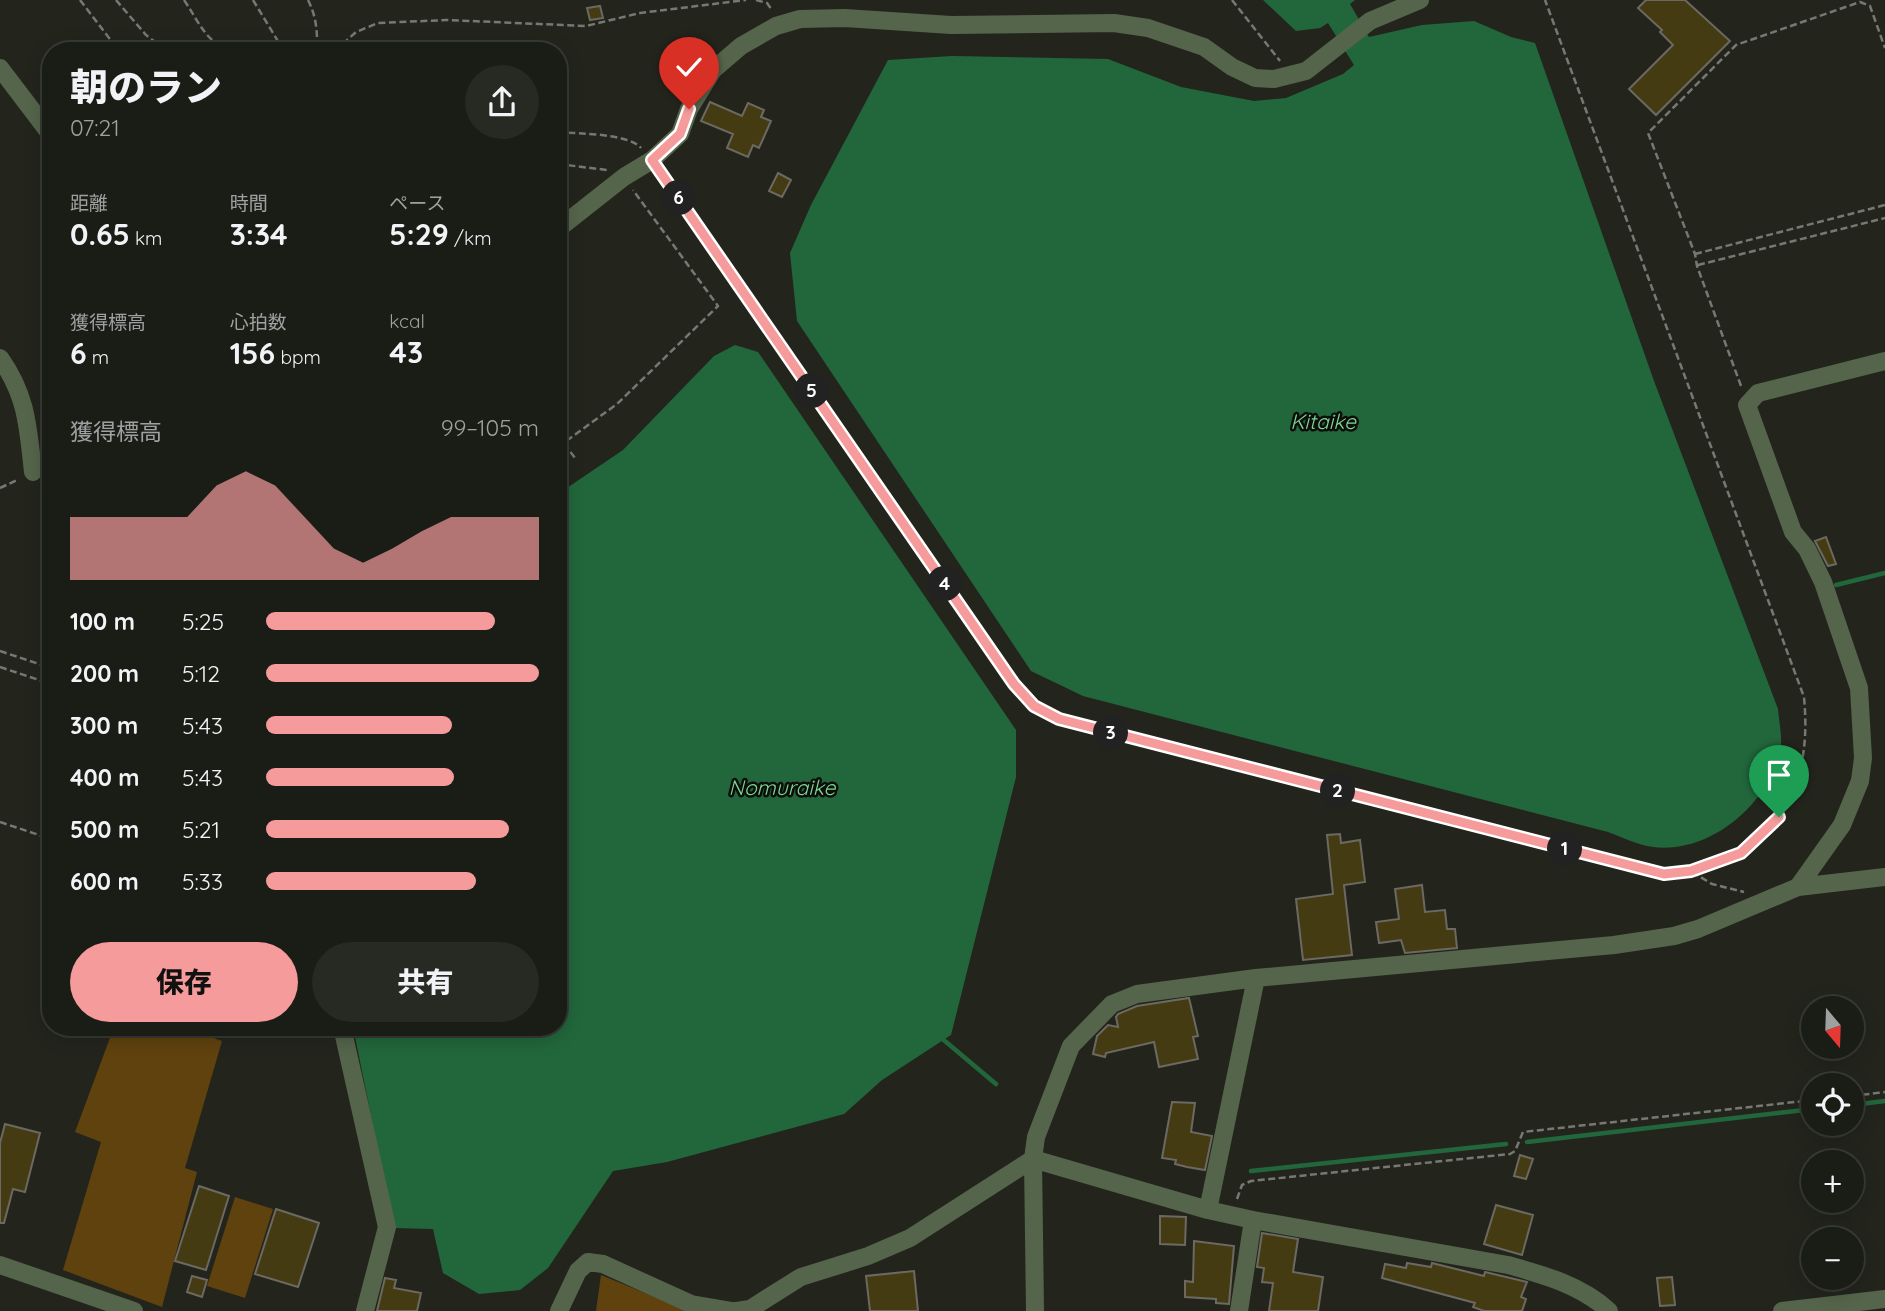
<!DOCTYPE html>
<html lang="ja">
<head>
<meta charset="utf-8">
<style>
	body { margin:0; font-family:Quicksand,"Noto Sans JP",sans-serif; background:#272923; color:#f1f3f6; height:100vh; display:flex; flex-direction:column; font-size:26px; white-space:nowrap }
	* { box-sizing:border-box; margin:0 }
	p { font-size:23px; color:#9fa1a1 }
	.icon { flex:none; width:38px; height:38px; fill:none; stroke:currentColor; stroke-width:2; stroke-linecap:round; stroke-linejoin:round }
	.map { position:relative; flex:1; overflow:hidden }
	.panel { position:absolute; left:42px; top:42px; width:525px; height:994px; display:flex; flex-direction:column; background:#1a1c16; border-radius:28px; box-shadow:0 4px 18px #0003,0 0 0 2px #383a35 }
	.panel>* { flex:none }
	.needle { width:46px; rotate:161deg }
	.fabs { position:absolute; left:1801px; top:996px; display:grid; gap:14px }
	.fabs a { display:grid; place-items:center; width:63px; height:63px; border-radius:50%; background:#1a1c16; box-shadow:0 4px 18px #0003,0 0 0 2px #383a35; font-size:35px }
	.pin { position:absolute; display:grid; place-items:center; width:60px; height:60px; color:#fff; margin:-72px -30px; border-radius:50% 50% 50% 0; rotate:-45deg; box-shadow:0 0 7px #0007 }
	.pin .icon { rotate:45deg }
	.km { position:absolute; width:35px; height:35px; margin:-18px; border-radius:50%; background:#222; color:#fff; font-size:19px; line-height:35px; text-align:center }
	.round { display:grid; place-items:center; flex:none; width:74px; height:74px; border-radius:37px; background:#272923 }
	.summary { display:flex; align-items:center; justify-content:space-between; height:119px; padding:0 28px }
	h1 { font-size:38px; font-weight:800; line-height:52px }
	.metrics { display:grid; grid-template-columns:repeat(3,1fr); gap:10px; height:119px; padding:7px 28px }
	.metrics div { display:grid; align-content:center }
	.metrics b { font-size:30px; font-weight:800 }
	.metrics small { font-size:19px; font-weight:400 }
	.metrics p { font-size:19px }
	.chart { height:196px; padding:14px 28px }
	.chart p { display:flex; justify-content:space-between }
	.chart svg { width:100%; height:126px; margin-top:7px; fill:#f59b9c; opacity:.7 }
	.primary-button { display:flex; gap:14px; margin-top:auto; padding:14px 28px }
	.primary-button a { flex:1; height:80px; border-radius:42px; background:#f59b9c; color:#111; font-size:28px; font-weight:800; line-height:80px; text-align:center }
	.primary-button a+a { background:#272923; color:#f1f3f6 }
	ul { padding:0 28px; list-style:none; font-size:23px }
	li { display:grid; grid-template-columns:112px 84px 1fr; align-items:center; height:52px }
	li i { height:18px; border-radius:9px; background:#f59b9c }
	.map>svg:first-child { display:block }
</style>
</head>
<body>
<div class="map">
<svg width="1885" height="1311" viewBox="0 0 1885 1311">
	<rect width="100%" height="100%" fill="#23251d"/>
	<path fill="#60420e" d="M114,1027H184L222,1041L185,1168L197,1172L162,1307L63,1270L101,1142L75,1132Z
		M235,1197L273,1209L245,1298L207,1286Z
		M601,1275L689,1311H596Z"/>
	<path fill="#22673c" d="M1263,0H1355L1350,4L1369,37L1422,25L1474,21L1511,37L1535,43L1654,381L1778,709C1779,722 1783,739 1780,752C1767,805 1710,854 1653,847C1638,845 1622,837 1608,832L1083,696L1031,671L797,321L790,253L811,205L888,60L952,56L1108,59L1181,87L1254,101L1286,98L1343,74L1354,65L1328,23L1320,28L1296,31Z
		M735,345L758,352L1016,730V777L951,1035L882,1080L844,1114L667,1162L613,1171L548,1268L520,1290L479,1294L443,1273L433,1229L394,1228L353,1027H558V494L623,450L714,356Z"/>
	<g fill="none" stroke-linecap="round" stroke-linejoin="round">
		<path stroke="#22673c" stroke-width="4.5" d="M1836,585L1885,573
			M939,1036L996,1084
			M1852,1105L1885,1101
			M1527,1142L1813,1109
			M1251,1171L1506,1144"/>
	</g>
	<path fill="#453b12" stroke="#6b6961" stroke-width="2" d="M1646,0H1685L1730,41L1656,115L1629,89L1673,45L1660,32L1662,30L1638,8Z
		M600,6L603,18L590,20L587,8Z
		M710,102L742,116L748,103L764,110L761,117L771,121L759,148L753,145L748,157L727,148L733,134L701,121Z
		M778,173L791,180L782,197L769,191Z
		M1826,537L1836,564L1828,566L1815,541Z
		M1340,834L1341,843L1360,840L1365,882L1344,885L1352,955L1303,960L1296,899L1333,894L1327,835Z
		M1422,885L1425,912L1445,910L1447,929H1455L1457,948L1405,953L1401,940L1379,943L1376,922L1399,919L1395,889Z
		M1189,998L1198,1036L1193,1037L1198,1059L1159,1067L1154,1042L1106,1053L1105,1057L1093,1054L1097,1036L1108,1025L1118,1027L1116,1017L1118,1014L1137,1006Z
		M1172,1102L1195,1103L1191,1132L1212,1136L1205,1170L1187,1167L1175,1164L1176,1160L1162,1158Z
		M5,1124L40,1133L25,1192L13,1189L4,1223H0V1143Z
		M1520,1155L1533,1159L1526,1179L1514,1176Z
		M199,1186L229,1196L206,1270L175,1261Z
		M1496,1205L1533,1215L1522,1255L1484,1244Z
		M276,1209L319,1223L298,1287L255,1274Z
		M1160,1216L1186,1217L1185,1245L1160,1244Z
		M1262,1233L1298,1239L1293,1272L1323,1277L1318,1311H1269L1273,1283L1262,1282L1264,1268L1257,1267Z
		M1194,1241L1234,1246L1229,1304L1216,1303V1299L1185,1297V1281L1193,1282Z
		M1407,1263L1431,1267L1432,1263L1484,1276L1485,1272L1527,1282L1521,1297L1526,1299L1522,1311H1484L1473,1307L1475,1303L1382,1278L1385,1264L1406,1268Z
		M914,1271L918,1311H870L866,1276Z
		M192,1276L207,1280L202,1297L187,1292Z
		M1672,1277L1675,1305L1660,1306L1657,1278Z
		M385,1278L396,1280L394,1288L421,1293L417,1311H377Z"/>
	<g fill="none" stroke-linecap="round" stroke-linejoin="round">
		<path stroke="#777872" stroke-width="2.5" stroke-dasharray="7 3.5" stroke-linecap="butt" d="M80,0L119,51
			M116,0L146,35L167,51
			M184,0C200,23 207,47 237,51
			M253,0L279,43L289,51
			M308,0C315,14 317,26 317,42L309,51
			M756,0L767,3L772,10
			M1232,0L1280,61
			M241,51L272,48L278,44
			M335,51L356,32L378,23L447,20L586,26L640,13L746,0
			M558,132C579,134 628,133 641,148
			M558,164L607,170
			M661,172L1014,684L1034,706L1059,719L1664,874C1686,872 1722,865 1741,853C1748,848 1754,840 1761,834C1801,796 1809,751 1804,697L1545,0
			M1695,254L1885,205
			M1698,265L1885,218
			M1741,386L1697,266L1695,254L1648,133L1736,45L1860,2L1870,6L1885,48
			M558,435L575,458
			M558,447L617,404L718,306L633,190
			M41,486L51,489
			M0,488L19,479
			M0,651L51,668
			M0,667L51,684
			M0,822L51,839
			M1692,872L1712,884L1744,892
			M1852,1096L1885,1092
			M1237,1199L1242,1185L1251,1181L1510,1154L1515,1151L1523,1132L1813,1100"/>
		<path stroke="#55654b" stroke-width="18" d="M0,68L51,135
			M558,229L624,177L652,160L680,134L689,109L713,70L741,46L776,26L800,19L845,18L951,25L1114,23L1148,28L1204,47L1232,67L1255,78L1274,79L1306,71L1370,21L1420,0
			M0,358C27,396 28,427 33,472
			M1798,887L1842,825L1860,781L1863,758L1859,688L1823,582L1807,549L1793,532L1747,405L1758,393L1885,361
			M342,1027L387,1227L365,1311
			M1033,1159L1208,1210L1253,1220L1508,1265C1544,1275 1581,1285 1609,1311
			M1208,1210L1256,978
			M0,1265L134,1311
			M559,1311L578,1271L588,1262L603,1264L691,1304L732,1311
			M737,1311L750,1309L801,1277L868,1256L910,1238L1033,1159
			M1035,1311L1033,1159L1036,1137L1071,1046L1112,1004L1137,994L1256,978L1614,945L1674,936L1698,929L1798,887L1885,877
			M1239,1311L1253,1220
			M1782,1311L1885,1299"/>
	</g>
	<g fill="none" stroke-linecap="round" stroke-linejoin="round">
		<defs>
			<path id="route" d="M689,109L680,134L652,160L1014,684L1034,706L1059,719L1664,874L1691,871L1741,853L1779,817"/>
		</defs>
		<use href="#route" stroke="#fff" stroke-width="14"/>
		<use href="#route" stroke="#f59b9c" stroke-width="9"/>
	</g>
	<g text-anchor="middle" dominant-baseline="central" stroke-width="5" stroke-linejoin="round" paint-order="stroke">
		<g font-size="21" font-style="italic" fill="#7ad796" stroke="#0d0d0a">
			<text x="1323" y="421">Kitaike</text>
			<text x="782" y="787">Nomuraike</text>
		</g>
	</g>
</svg>
<div class="fabs">
<a><svg class="needle" viewBox="-14 -14 28 28"><path d="M0-13l5 13h-10z" fill="#e53935"/><path d="M0 13l5-13h-10z" fill="#9fa1a1"/></svg></a>
<a><svg class="icon" aria-label="locate" viewBox="0 0 24 24"><circle cx="12" cy="12" r="6"/><path d="M12 2v4M12 18v4M2 12h4M18 12h4"/></svg></a>
<a>+</a>
<a>−</a>
</div>
<div class="pin" style="left:1779px;top:817px;background:#1e9e55"><svg class="icon" aria-label="arrive" viewBox="0 0 24 24"><path d="M6 21V4h12l-3 4 3 4H6"/></svg></div>
<div class="pin" style="left:689px;top:109px;background:#d93025"><svg class="icon" aria-label="check" viewBox="0 0 24 24"><path d="M5 12l5 5 9-10"/></svg></div>
<b class="km" style="left:1565px;top:849px">1</b>
<b class="km" style="left:1338px;top:791px">2</b>
<b class="km" style="left:1111px;top:733px">3</b>
<b class="km" style="left:945px;top:584px">4</b>
<b class="km" style="left:812px;top:391px">5</b>
<b class="km" style="left:679px;top:198px">6</b>
<section class="panel">
<div class="summary"><div><h1>朝のラン</h1><p>07:21</p></div><a class="round"><svg class="icon" aria-label="share" viewBox="0 0 24 24"><path d="M12 15V3M7 8l5-5 5 5M5 13v7h14v-7"/></svg></a></div>
<div class="metrics">
<div><p>距離</p><b>0.65<small> km</small></b></div>
<div><p>時間</p><b>3:34</b></div>
<div><p>ペース</p><b>5:29<small> /km</small></b></div>
</div>
<div class="metrics">
<div><p>獲得標高</p><b>6<small> m</small></b></div>
<div><p>心拍数</p><b>156<small> bpm</small></b></div>
<div><p>kcal</p><b>43</b></div>
</div>
<div class="chart"><p><span>獲得標高</span>99–105 m</p>
<svg viewBox="0 0 160 44" preserveAspectRatio="none"><path d="M0 44V22L10 22L20 22L30 22L40 22L50 11L60 6L70 11L80 22L90 33L100 38L110 33L120 27L130 22L140 22L150 22L160 22V44z"/></svg>
</div>
<ul>
<li><b>100 m</b>5:25<i style="width:84%"></i></li>
<li><b>200 m</b>5:12<i style="width:100%"></i></li>
<li><b>300 m</b>5:43<i style="width:68%"></i></li>
<li><b>400 m</b>5:43<i style="width:69%"></i></li>
<li><b>500 m</b>5:21<i style="width:89%"></i></li>
<li><b>600 m</b>5:33<i style="width:77%"></i></li>
</ul>
<div class="primary-button"><a>保存</a><a>共有</a></div>
</section>
</div>
</body>
</html>
